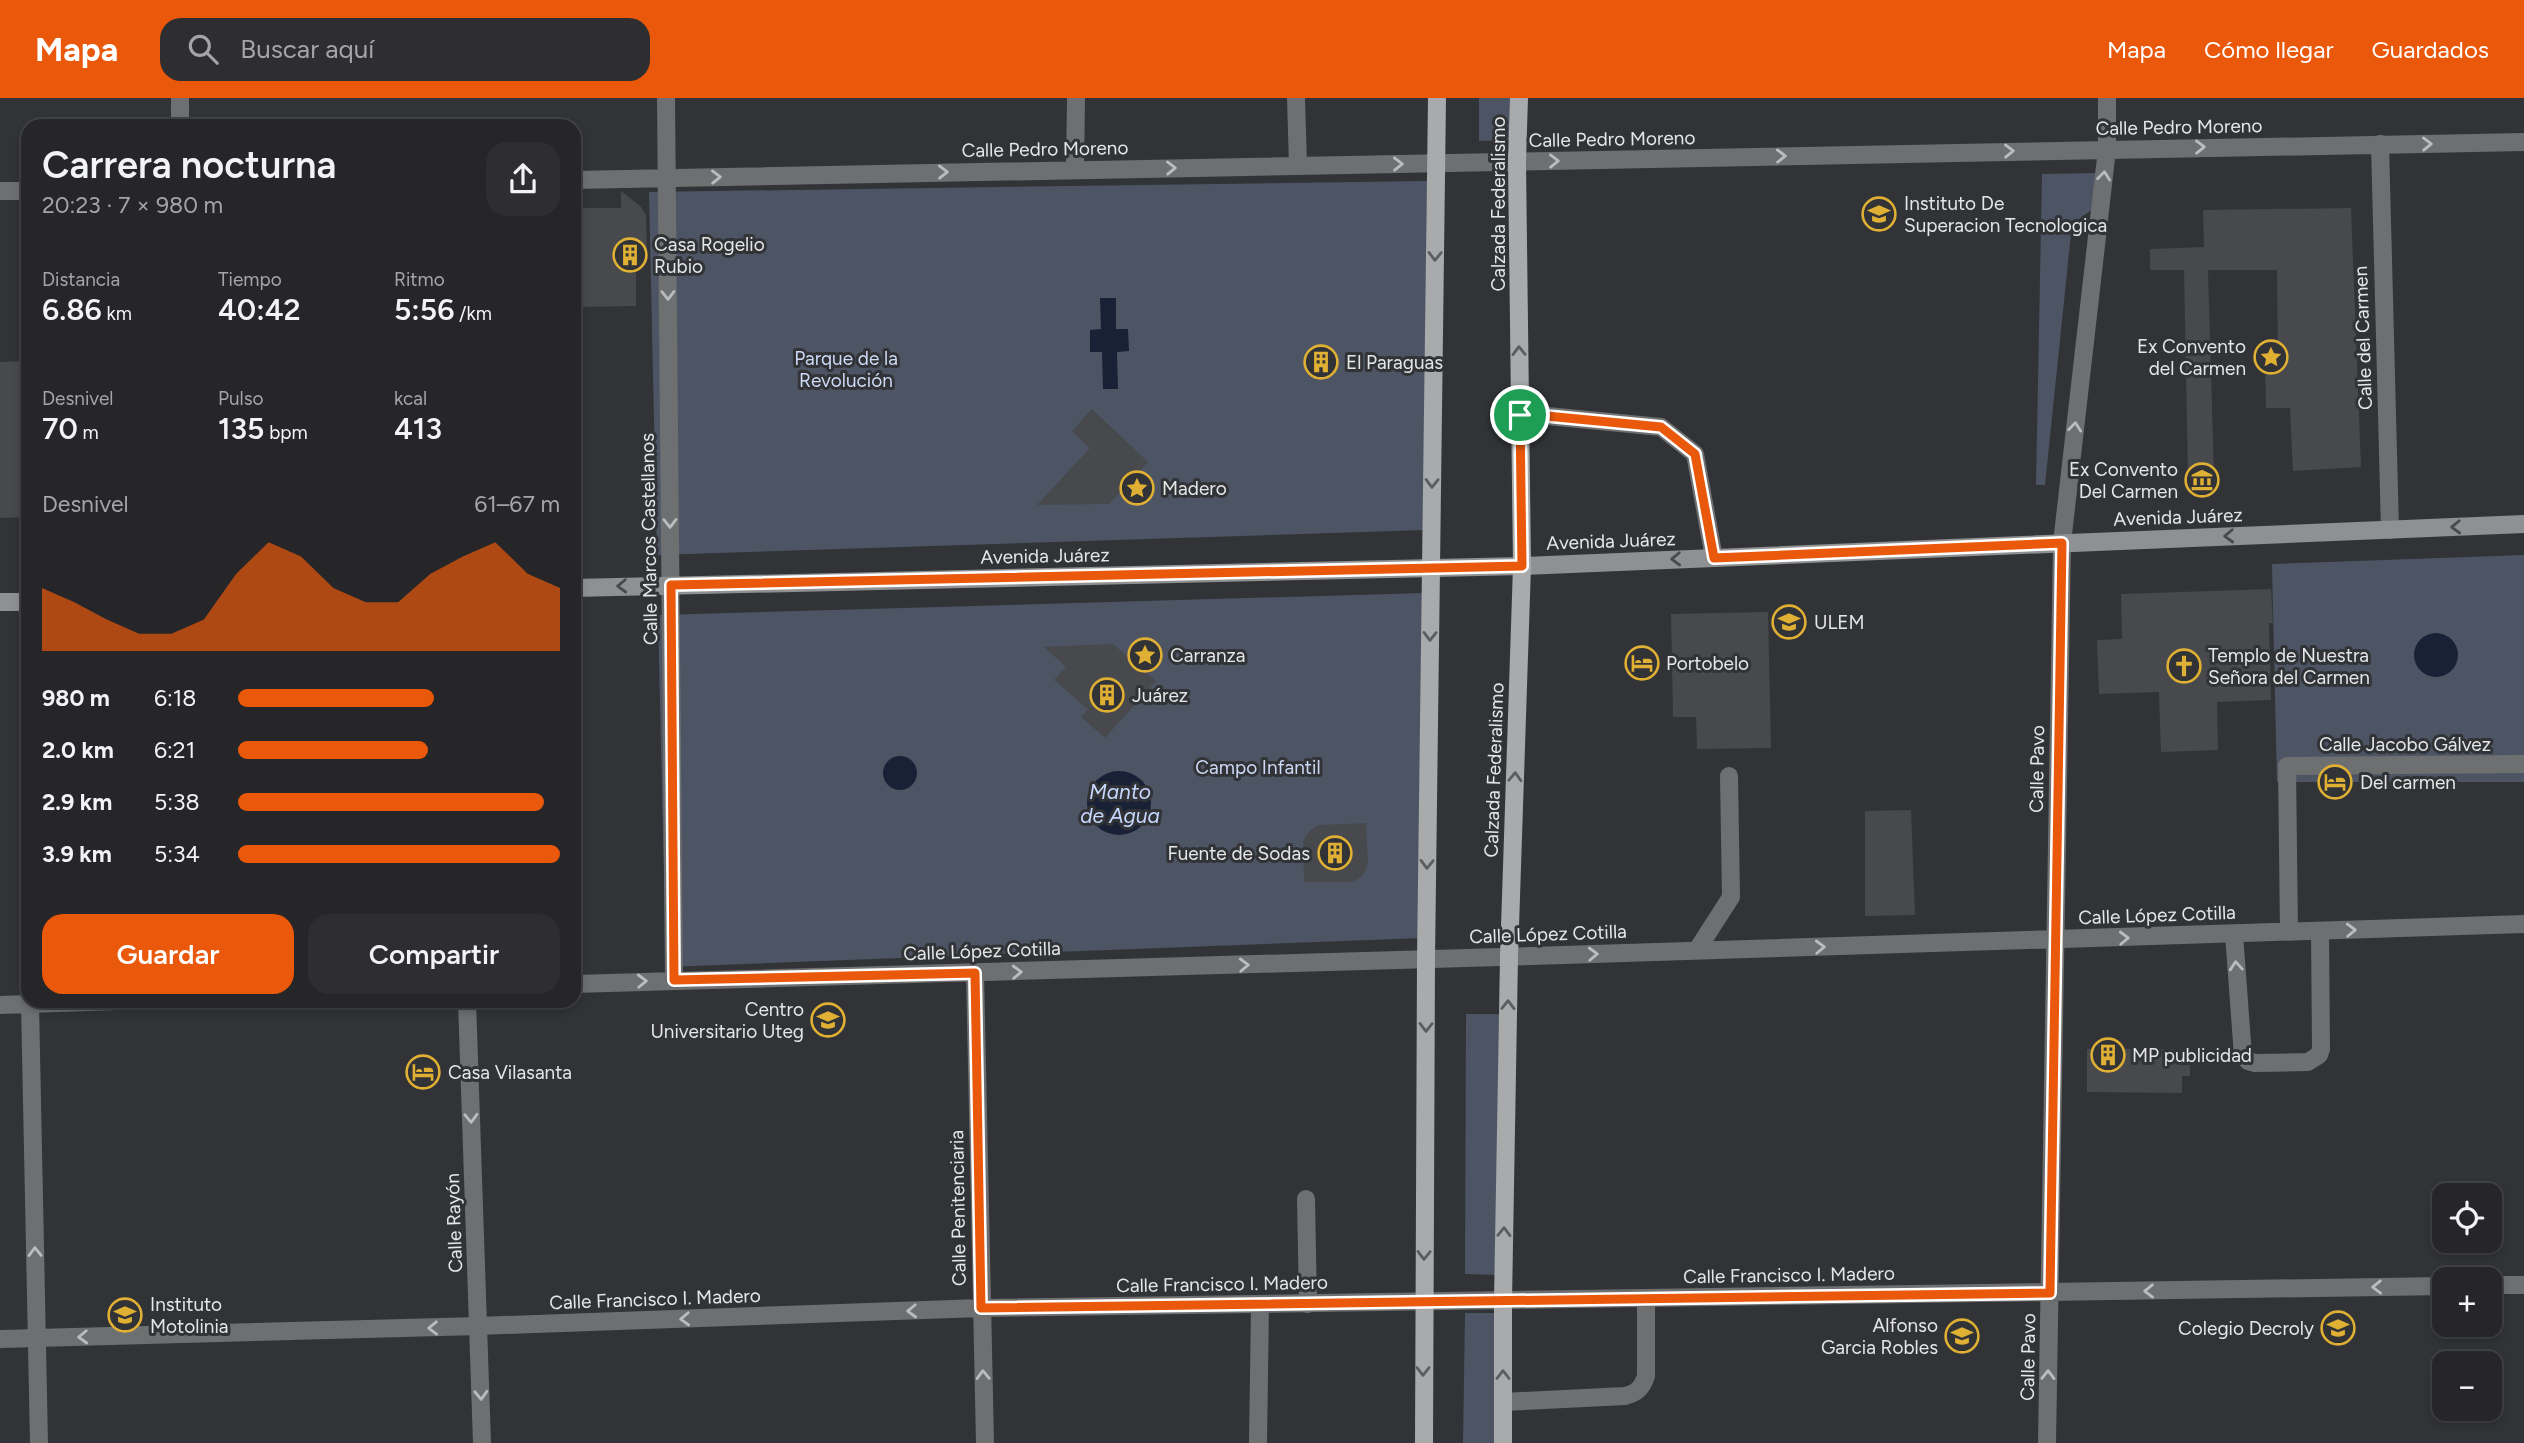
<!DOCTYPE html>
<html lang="es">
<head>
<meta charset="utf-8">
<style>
	body { margin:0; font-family:Figtree,sans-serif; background:#2e2e30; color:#f1f3f6; height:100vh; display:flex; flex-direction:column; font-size:26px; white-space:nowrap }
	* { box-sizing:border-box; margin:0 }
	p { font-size:23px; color:#a4a5a8 }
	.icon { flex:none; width:38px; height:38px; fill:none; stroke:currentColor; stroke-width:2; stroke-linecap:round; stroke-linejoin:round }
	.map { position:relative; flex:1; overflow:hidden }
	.details { position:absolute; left:21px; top:21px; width:560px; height:889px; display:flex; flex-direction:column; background:#262628; border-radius:21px; box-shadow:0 4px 10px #0003,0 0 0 2px #424345 }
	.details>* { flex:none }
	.tools { position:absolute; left:2432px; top:1085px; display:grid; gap:14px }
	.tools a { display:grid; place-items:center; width:70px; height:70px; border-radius:14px; background:#262628; box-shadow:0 4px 10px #0003,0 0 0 2px #424345; font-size:35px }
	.pin { position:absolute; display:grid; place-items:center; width:60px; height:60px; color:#fff; margin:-30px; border:4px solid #fff; border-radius:50%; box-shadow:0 2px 7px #0007 }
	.round { display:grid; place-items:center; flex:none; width:74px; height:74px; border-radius:21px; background:#2e2e30 }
	.overview { display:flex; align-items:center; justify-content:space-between; height:119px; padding:0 21px }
	h1 { font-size:38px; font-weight:600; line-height:52px }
	.stats { display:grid; grid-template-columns:repeat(3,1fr); gap:10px; height:119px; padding:7px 21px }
	.stats div { display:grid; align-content:center }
	.stats b { font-size:30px; font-weight:600 }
	.stats small { font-size:19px; font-weight:400 }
	.stats p { font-size:19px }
	.chart { height:196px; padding:14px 21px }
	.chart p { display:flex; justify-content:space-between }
	.chart svg { width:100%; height:126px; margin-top:7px; fill:#ea580c; opacity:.7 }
	.cta { display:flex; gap:14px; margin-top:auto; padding:14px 21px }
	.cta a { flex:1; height:80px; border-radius:21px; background:#ea580c; color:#fff; font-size:28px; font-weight:600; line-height:80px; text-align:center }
	.cta a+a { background:#2e2e30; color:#f1f3f6 }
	ul { padding:0 21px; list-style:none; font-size:23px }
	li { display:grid; grid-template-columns:112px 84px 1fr; align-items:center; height:52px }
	li i { height:18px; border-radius:9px; background:#ea580c }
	header { display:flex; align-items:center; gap:42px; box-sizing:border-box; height:98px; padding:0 35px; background:#ea580c; color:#fff }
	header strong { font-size:33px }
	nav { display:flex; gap:38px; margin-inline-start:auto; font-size:24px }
	.search { width:490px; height:63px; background:#2e2e30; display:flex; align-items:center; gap:18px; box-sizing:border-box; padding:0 24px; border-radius:21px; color:#a4a5a8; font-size:26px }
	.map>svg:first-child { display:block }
</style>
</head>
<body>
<header>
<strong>Mapa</strong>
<div class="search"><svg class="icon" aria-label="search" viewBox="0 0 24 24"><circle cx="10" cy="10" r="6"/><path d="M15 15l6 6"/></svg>Buscar aquí</div>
<nav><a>Mapa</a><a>Cómo llegar</a><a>Guardados</a></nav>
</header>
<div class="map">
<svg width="2524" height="1345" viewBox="0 0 2524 1345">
	<rect width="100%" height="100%" fill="#323336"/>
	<path fill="#4d5565" d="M1479,0H1512V42L1479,43Z
		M2097,75L2093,111L2072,126L2045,387H2036L2042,76Z
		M1427,83L1424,432L657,457L649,94Z
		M2524,457V684H2277L2272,466Z
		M1424,495L1422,840L666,869L658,517Z
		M1466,916H1501L1498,1177L1465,1176Z
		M1465,1215H1499L1498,1345H1463Z"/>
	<path fill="#182136" d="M1100,200H1116V231H1128L1129,253L1117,254L1118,291H1103L1102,254H1090V232L1101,231Z
		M2414 557a22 22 0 1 1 44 0a22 22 0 1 1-44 0Z
		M883 675a17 17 0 1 1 34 0a17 17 0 1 1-34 0Z
		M1087 705a32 32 0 1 1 64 0a32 32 0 1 1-64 0Z"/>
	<path fill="#47494c" d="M621,93L641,109L646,117L647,161H636V208L574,209V110H621Z
		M2351,110L2361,369L2293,373L2290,310H2266L2265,261H2278L2277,172H2208L2214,377L2188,378L2184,172H2150V151L2204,149L2203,112Z
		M1308 263a13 13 0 1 1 26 0a13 13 0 1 1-26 0Z
		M28,263V419L0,420V264Z
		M1092,311L1148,364L1109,406L1037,407L1090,350L1072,333Z
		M2271,491L2273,525H2269L2271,602L2217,604L2218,652L2161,654L2159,594L2099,596L2097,542L2122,541L2121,496Z
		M1768,514L1771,650L1697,651L1696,619H1673L1671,516Z
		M1113,546L1156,583L1105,640L1081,619L1088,611L1054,582L1066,569L1044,549Z
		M1911,712L1915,817L1865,818V713Z
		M1366,725L1368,765L1363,777L1353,784H1304L1303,744L1309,733L1318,727Z
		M2087,951H2190V978H2182V995L2087,994Z"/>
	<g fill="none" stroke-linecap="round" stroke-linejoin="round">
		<path stroke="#6e6f70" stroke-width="18" d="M1296,0L1298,68
			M1520,317H1537L1661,329L1695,356L1714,460
			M2234,836L2243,958L2248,963L2255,965L2308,964L2319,957L2321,951L2320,833
			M1697,852L1731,799L1729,678
			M1306,1101L1308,1206
			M1503,1304L1625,1298C1637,1295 1642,1290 1646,1278V1200
			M1258,1345L1260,1207"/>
		<path stroke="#6e6f70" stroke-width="18" d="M180,0V28
			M666,0L674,882
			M2380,46L2390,432
			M1075,71L1076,0
			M574,82L2524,44
			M0,93H28
			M2289,834L2287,668L2524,666
			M975,875L985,1345
			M574,886L1532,858L2524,826
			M467,903L482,1345
			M30,906L39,1345
			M0,907L117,903
			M2490,1187H2524
			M0,1241L478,1228L981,1210L2445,1188
			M2047,1345L2062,445L2107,51V0"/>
		<path stroke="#8f9092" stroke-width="18" d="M574,490L1522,468L2524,426
			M0,504H28"/>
		<path stroke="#a8aaac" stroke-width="18" d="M1424,1345L1426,861L1437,0
			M1503,1345V1203L1509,859L1522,468L1517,64L1519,0"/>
	</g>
	<defs><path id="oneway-chevron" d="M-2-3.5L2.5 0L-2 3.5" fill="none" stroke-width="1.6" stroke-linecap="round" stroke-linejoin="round" transform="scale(1.75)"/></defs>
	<g stroke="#bbbcbe">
		<use href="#oneway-chevron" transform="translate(2427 46) rotate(-1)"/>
		<use href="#oneway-chevron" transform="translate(2200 49) rotate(-1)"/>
		<use href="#oneway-chevron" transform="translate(2009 53) rotate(-1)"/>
		<use href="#oneway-chevron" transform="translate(1781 58) rotate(-1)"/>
		<use href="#oneway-chevron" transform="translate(1554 63) rotate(-1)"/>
		<use href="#oneway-chevron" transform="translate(1398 66) rotate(-1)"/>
		<use href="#oneway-chevron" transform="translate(1171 70) rotate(-1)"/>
		<use href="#oneway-chevron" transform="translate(943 74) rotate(-1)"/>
		<use href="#oneway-chevron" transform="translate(2104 78) rotate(-84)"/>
		<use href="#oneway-chevron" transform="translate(716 79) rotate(-1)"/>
		<use href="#oneway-chevron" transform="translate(668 197) rotate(89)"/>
		<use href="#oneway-chevron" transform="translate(2075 329) rotate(-84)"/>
		<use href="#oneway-chevron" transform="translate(670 425) rotate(89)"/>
		<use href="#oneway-chevron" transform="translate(2351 832) rotate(-2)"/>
		<use href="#oneway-chevron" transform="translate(2124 840) rotate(-2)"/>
		<use href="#oneway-chevron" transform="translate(1820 849) rotate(-2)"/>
		<use href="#oneway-chevron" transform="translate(1593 856) rotate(-2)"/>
		<use href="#oneway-chevron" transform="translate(1244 867) rotate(-2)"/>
		<use href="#oneway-chevron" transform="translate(2236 868) rotate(-94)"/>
		<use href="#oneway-chevron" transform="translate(1017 874) rotate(-2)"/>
		<use href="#oneway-chevron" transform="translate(642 883) rotate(-2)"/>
		<use href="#oneway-chevron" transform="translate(471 1020) rotate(88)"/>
		<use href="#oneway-chevron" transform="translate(35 1154) rotate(-91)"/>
		<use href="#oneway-chevron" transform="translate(2377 1189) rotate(179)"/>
		<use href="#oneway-chevron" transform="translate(2149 1193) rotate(179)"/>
		<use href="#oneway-chevron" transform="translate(912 1213) rotate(178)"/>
		<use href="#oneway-chevron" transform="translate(685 1221) rotate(178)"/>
		<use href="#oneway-chevron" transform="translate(433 1230) rotate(179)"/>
		<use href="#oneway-chevron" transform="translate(83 1239) rotate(178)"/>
		<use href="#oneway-chevron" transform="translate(983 1277) rotate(-92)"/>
		<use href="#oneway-chevron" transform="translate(2048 1277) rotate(-89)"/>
		<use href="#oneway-chevron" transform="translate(481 1297) rotate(88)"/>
	</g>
	<g stroke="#5b5d5f">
		<use href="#oneway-chevron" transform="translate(1435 158) rotate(91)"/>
		<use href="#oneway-chevron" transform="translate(1519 253) rotate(-91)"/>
		<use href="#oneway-chevron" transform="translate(1432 385) rotate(91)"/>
		<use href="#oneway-chevron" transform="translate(1430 538) rotate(91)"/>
		<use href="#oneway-chevron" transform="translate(1515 679) rotate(-88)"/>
		<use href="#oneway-chevron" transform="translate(1427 766) rotate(91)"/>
		<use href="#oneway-chevron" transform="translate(1508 907) rotate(-89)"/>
		<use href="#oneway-chevron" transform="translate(1426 929) rotate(91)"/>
		<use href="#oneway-chevron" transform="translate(1504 1134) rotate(-89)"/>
		<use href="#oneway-chevron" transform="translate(1424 1157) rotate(91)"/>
		<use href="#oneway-chevron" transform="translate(1423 1273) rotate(90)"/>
		<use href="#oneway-chevron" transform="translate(1503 1277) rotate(-90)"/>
	</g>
	<g stroke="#494a4d">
		<use href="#oneway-chevron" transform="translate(2456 429) rotate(178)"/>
		<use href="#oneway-chevron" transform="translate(2229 438) rotate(178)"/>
		<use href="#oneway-chevron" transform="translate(1676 461) rotate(178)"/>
		<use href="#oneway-chevron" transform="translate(622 488) rotate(178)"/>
	</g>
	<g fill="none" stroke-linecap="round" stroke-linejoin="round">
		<defs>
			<path id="route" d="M1520,317H1536L1661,329L1695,356L1714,460L2062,445L2050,1195L981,1210L975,875L674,882L671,487L1522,468Z"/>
		</defs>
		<use href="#route" stroke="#fff" stroke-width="14"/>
		<use href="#route" stroke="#ea580c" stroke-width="9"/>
	</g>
	<defs>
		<symbol id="university-ring" viewBox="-11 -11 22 22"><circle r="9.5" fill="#323336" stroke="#e0b034" stroke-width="1.5"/><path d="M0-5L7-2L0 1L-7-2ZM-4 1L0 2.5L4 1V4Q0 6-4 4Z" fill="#e0b034"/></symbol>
		<symbol id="building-ring" viewBox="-11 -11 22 22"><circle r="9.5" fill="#323336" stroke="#e0b034" stroke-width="1.5"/><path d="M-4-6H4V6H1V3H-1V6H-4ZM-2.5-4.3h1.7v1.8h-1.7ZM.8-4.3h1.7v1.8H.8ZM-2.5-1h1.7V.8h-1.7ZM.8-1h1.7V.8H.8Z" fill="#e0b034"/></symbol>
		<symbol id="sight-ring" viewBox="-11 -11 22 22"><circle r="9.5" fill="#323336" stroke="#e0b034" stroke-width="1.5"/><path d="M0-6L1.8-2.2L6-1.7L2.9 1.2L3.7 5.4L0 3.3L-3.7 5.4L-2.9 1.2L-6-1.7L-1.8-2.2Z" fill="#e0b034"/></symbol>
		<symbol id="museum-ring" viewBox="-11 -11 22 22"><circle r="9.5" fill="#323336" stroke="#e0b034" stroke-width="1.5"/><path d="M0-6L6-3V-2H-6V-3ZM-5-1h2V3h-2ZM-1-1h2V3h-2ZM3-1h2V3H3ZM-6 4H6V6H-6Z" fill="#e0b034"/></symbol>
		<symbol id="hotel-ring" viewBox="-11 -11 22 22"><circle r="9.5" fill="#323336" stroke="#e0b034" stroke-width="1.5"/><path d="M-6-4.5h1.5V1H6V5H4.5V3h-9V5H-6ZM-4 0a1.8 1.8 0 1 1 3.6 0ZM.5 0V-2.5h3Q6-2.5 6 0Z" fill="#e0b034"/></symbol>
		<symbol id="church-ring" viewBox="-11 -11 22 22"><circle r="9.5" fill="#323336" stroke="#e0b034" stroke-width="1.5"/><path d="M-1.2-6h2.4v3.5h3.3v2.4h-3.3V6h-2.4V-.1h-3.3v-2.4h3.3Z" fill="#e0b034"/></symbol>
		<symbol id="school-ring" viewBox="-11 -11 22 22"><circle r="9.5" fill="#323336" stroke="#e0b034" stroke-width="1.5"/><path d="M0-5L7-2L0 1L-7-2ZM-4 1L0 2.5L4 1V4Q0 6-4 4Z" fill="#e0b034"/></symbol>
	</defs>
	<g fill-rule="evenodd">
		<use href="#university-ring" x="1860" y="97" width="38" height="38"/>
		<use href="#building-ring" x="611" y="138" width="38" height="38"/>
		<use href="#sight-ring" x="2252" y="240" width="38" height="38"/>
		<use href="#building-ring" x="1302" y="245" width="38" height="38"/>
		<use href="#museum-ring" x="2183" y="363" width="38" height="38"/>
		<use href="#sight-ring" x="1118" y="371" width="38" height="38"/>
		<use href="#university-ring" x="1770" y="505" width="38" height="38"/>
		<use href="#sight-ring" x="1126" y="538" width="38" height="38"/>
		<use href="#hotel-ring" x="1623" y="546" width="38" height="38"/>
		<use href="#church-ring" x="2165" y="549" width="38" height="38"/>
		<use href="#building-ring" x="1088" y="578" width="38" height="38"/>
		<use href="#hotel-ring" x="2316" y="665" width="38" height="38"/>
		<use href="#building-ring" x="1316" y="736" width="38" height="38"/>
		<use href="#university-ring" x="809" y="903" width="38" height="38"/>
		<use href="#building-ring" x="2089" y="938" width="38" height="38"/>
		<use href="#hotel-ring" x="404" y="955" width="38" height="38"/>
		<use href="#university-ring" x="106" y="1198" width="38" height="38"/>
		<use href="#university-ring" x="2319" y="1211" width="38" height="38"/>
		<use href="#school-ring" x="1943" y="1219" width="38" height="38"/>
	</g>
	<g text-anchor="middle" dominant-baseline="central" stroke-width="6" stroke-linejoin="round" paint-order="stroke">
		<g font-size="19" fill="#e5e6e8" stroke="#323336">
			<text transform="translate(2179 29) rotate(-1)">Calle Pedro Moreno</text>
			<text transform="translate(1612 41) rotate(-1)">Calle Pedro Moreno</text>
			<text transform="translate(1045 51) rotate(-1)">Calle Pedro Moreno</text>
			<text transform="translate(1498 106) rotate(-90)">Calzada Federalismo</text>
			<text transform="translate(2363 240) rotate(-92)">Calle del Carmen</text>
			<text transform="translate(2178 419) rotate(-2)">Avenida Juárez</text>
			<text transform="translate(649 441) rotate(-91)">Calle Marcos Castellanos</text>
			<text transform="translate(1611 443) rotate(-2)">Avenida Juárez</text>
			<text transform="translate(1045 458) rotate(-1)">Avenida Juárez</text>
			<text x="2405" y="646">Calle Jacobo Gálvez</text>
			<text transform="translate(2037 671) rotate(-89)">Calle Pavo</text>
			<text transform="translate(1494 672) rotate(-88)">Calzada Federalismo</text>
			<text transform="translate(2157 817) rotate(-2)">Calle López Cotilla</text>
			<text transform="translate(1548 836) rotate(-2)">Calle López Cotilla</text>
			<text transform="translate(982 853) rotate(-2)">Calle López Cotilla</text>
			<text transform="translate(958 1110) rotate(-91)">Calle Penitenciaria</text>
			<text transform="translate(454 1125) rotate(-92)">Calle Rayón</text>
			<text transform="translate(1789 1177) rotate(-1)">Calle Francisco I. Madero</text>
			<text transform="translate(1222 1186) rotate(-1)">Calle Francisco I. Madero</text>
			<text transform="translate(655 1201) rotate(-2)">Calle Francisco I. Madero</text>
			<text transform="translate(2028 1259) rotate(-89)">Calle Pavo</text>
		</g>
		<g font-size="19" fill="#e5e6e8" stroke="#323336" text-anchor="start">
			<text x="1904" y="105">Instituto De<tspan x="1904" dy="22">Superacion Tecnologica</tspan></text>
			<text x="654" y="146">Casa Rogelio<tspan x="654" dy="22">Rubio</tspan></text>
			<text x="2246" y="248" text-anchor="end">Ex Convento<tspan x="2246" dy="22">del Carmen</tspan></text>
			<text x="1346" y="264">El Paraguas</text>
			<text x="2178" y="371" text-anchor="end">Ex Convento<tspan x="2178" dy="22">Del Carmen</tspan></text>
			<text x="1162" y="390">Madero</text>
			<text x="1814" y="524">ULEM</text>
			<text x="1170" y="557">Carranza</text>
			<text x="2208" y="557">Templo de Nuestra<tspan x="2208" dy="22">Señora del Carmen</tspan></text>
			<text x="1666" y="565">Portobelo</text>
			<text x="1132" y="597">Juárez</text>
			<text x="2360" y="684">Del carmen</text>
			<text x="1310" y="755" text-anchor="end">Fuente de Sodas</text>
			<text x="804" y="911" text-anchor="end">Centro<tspan x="804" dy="22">Universitario Uteg</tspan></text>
			<text x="2132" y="957">MP publicidad</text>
			<text x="448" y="974">Casa Vilasanta</text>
			<text x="150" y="1206">Instituto<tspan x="150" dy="22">Motolinia</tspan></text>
			<text x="1938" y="1227" text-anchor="end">Alfonso<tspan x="1938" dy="22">Garcia Robles</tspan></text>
			<text x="2314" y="1230" text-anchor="end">Colegio Decroly</text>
		</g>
		<g font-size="19" fill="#ccdaf7" stroke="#323336">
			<text x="846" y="260">Parque de la<tspan x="846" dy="22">Revolución</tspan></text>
			<text x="1258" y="669">Campo Infantil</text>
		</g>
		<g font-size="21" font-style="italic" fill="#c6d8ff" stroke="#323336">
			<text x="1120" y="693">Manto<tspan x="1120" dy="24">de Agua</tspan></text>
		</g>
	</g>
</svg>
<div class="tools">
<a><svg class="icon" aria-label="locate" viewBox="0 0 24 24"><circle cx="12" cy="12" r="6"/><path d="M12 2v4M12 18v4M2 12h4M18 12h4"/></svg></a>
<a>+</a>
<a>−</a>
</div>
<div class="pin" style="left:1520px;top:317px;background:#1e9e55"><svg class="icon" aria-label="arrive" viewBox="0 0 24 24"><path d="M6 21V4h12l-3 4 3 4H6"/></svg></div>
<section class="details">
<div class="overview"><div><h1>Carrera nocturna</h1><p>20:23 · 7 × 980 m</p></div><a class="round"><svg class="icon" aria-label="share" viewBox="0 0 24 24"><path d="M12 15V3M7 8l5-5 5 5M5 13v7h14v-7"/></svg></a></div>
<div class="stats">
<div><p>Distancia</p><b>6.86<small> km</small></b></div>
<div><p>Tiempo</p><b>40:42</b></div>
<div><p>Ritmo</p><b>5:56<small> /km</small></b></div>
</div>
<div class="stats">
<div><p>Desnivel</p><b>70<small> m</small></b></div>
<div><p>Pulso</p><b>135<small> bpm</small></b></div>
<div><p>kcal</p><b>413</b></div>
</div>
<div class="chart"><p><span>Desnivel</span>61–67 m</p>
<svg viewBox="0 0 160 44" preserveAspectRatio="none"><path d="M0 44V22L10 27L20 33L30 38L40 38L50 33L60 17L70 6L80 11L90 22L100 27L110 27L120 17L130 11L140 6L150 17L160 22V44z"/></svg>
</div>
<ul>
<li><b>980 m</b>6:18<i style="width:61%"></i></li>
<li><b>2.0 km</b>6:21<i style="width:59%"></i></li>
<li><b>2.9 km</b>5:38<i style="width:95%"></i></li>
<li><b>3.9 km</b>5:34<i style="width:100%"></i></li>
</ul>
<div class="cta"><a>Guardar</a><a>Compartir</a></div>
</section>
</div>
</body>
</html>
